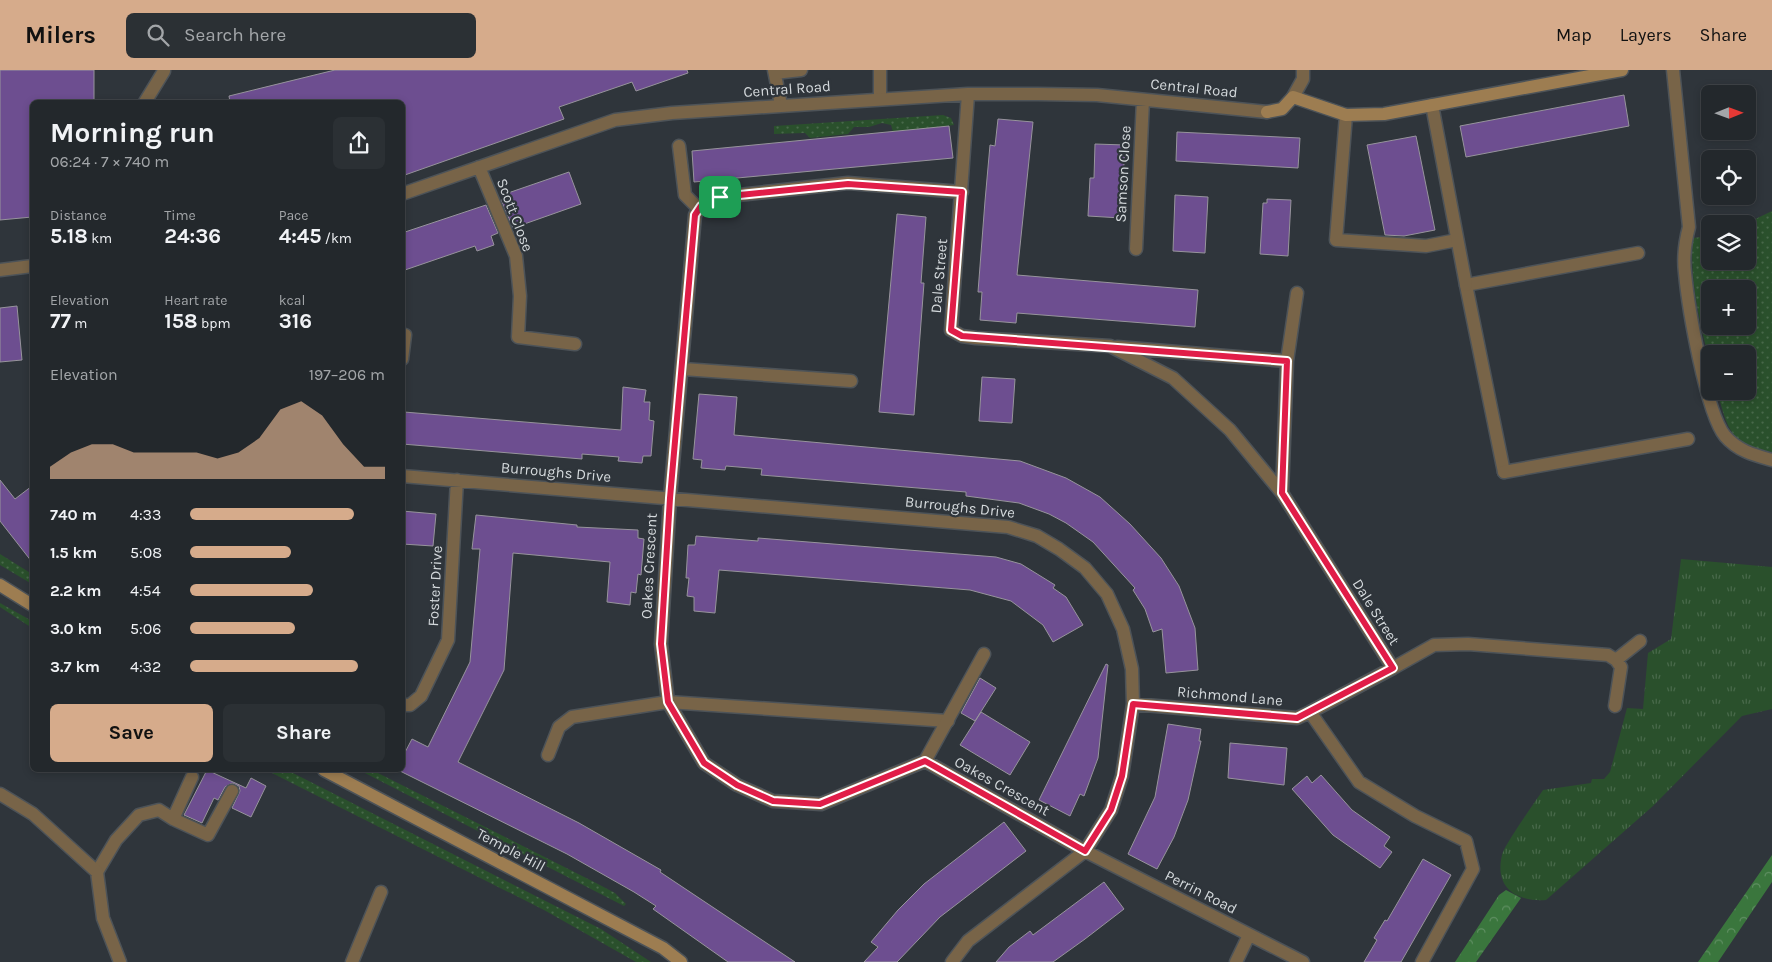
<!DOCTYPE html>
<html lang="en">
<head>
<meta charset="utf-8">
<style>
	body { margin:0; font-family:Karla,sans-serif; background:#2b3034; color:#f1f3f6; height:100vh; display:flex; flex-direction:column; font-size:19px; white-space:nowrap }
	* { box-sizing:border-box; margin:0 }
	p { font-size:16px; color:#a3a6a9 }
	.icon { flex:none; width:28px; height:28px; fill:none; stroke:currentColor; stroke-width:2; stroke-linecap:round; stroke-linejoin:round }
	.map { position:relative; flex:1; overflow:hidden }
	.drawer { position:absolute; left:30px; top:30px; width:375px; height:672px; display:flex; flex-direction:column; background:#23282c; border-radius:8px; box-shadow:0 2px 8px #0003,0 0 0 1px #404448 }
	.drawer>* { flex:none }
	.needle { width:32px; rotate:89deg }
	.controls { position:absolute; left:1701px; top:15px; display:grid; gap:10px }
	.controls a { display:grid; place-items:center; width:55px; height:55px; border-radius:8px; background:#23282c; box-shadow:0 2px 8px #0003,0 0 0 1px #404448; font-size:25px }
	.pin { position:absolute; display:grid; place-items:center; width:42px; height:42px; color:#fff; margin:-21px; border-radius:10px; box-shadow:0 2px 8px #0006 }
	.round { display:grid; place-items:center; flex:none; width:52px; height:52px; border-radius:8px; background:#2b3034 }
	.overview { display:flex; align-items:center; justify-content:space-between; height:85px; padding:0 20px }
	h1 { font-size:28px; font-weight:700; line-height:38px }
	.figures { display:grid; grid-template-columns:repeat(3,1fr); gap:8px; height:85px; padding:5px 20px }
	.figures div { display:grid; align-content:center }
	.figures b { font-size:21px; font-weight:700 }
	.figures small { font-size:14px; font-weight:400 }
	.figures p { font-size:14px }
	.chart { height:140px; padding:10px 20px }
	.chart p { display:flex; justify-content:space-between }
	.chart svg { width:100%; height:90px; margin-top:5px; fill:#d6ab8b; opacity:.7 }
	.cta { display:flex; gap:10px; margin-top:auto; padding:10px 20px }
	.cta a { flex:1; height:58px; border-radius:8px; background:#d6ab8b; color:#111; font-size:20px; font-weight:700; line-height:58px; text-align:center }
	.cta a+a { background:#2b3034; color:#f1f3f6 }
	ul { padding:0 20px; list-style:none; font-size:16px }
	li { display:grid; grid-template-columns:80px 60px 1fr; align-items:center; height:38px }
	li i { height:12px; border-radius:6px; background:#d6ab8b }
	header { display:flex; align-items:center; gap:30px; box-sizing:border-box; height:70px; padding:0 25px; background:#d6ab8b; color:#111 }
	header strong { font-size:24px }
	nav { display:flex; gap:28px; margin-inline-start:auto; font-size:18px }
	.search { width:350px; height:45px; background:#2b3034; display:flex; align-items:center; gap:12px; box-sizing:border-box; padding:0 18px; border-radius:8px; color:#a3a6a9; font-size:19px }
	.map>svg:first-child { display:block }
</style>
</head>
<body>
<header>
<strong>Milers</strong>
<div class="search"><svg class="icon" aria-label="search" viewBox="0 0 24 24"><circle cx="10" cy="10" r="6"/><path d="M15 15l6 6"/></svg>Search here</div>
<nav><a>Map</a><a>Layers</a><a>Share</a></nav>
</header>
<div class="map">
<svg width="1772" height="892" viewBox="0 0 1772 892">
	<defs>
		<pattern id="grass-dots" width="8" height="8" patternUnits="userSpaceOnUse" patternTransform="scale(1.25)"><rect width="8" height="8" fill="#2a502c"/><path d="M2 2h.1M6 6h.1" fill="none" stroke="#48694a" stroke-width="1.8" stroke-linecap="round"/></pattern>
		<pattern id="forest-crowns" width="20" height="18" patternUnits="userSpaceOnUse" patternTransform="scale(1.25)"><rect width="20" height="18" fill="#3a763d"/><path d="M2 6a3 3 0 1 1 6 0M12 15a3 3 0 1 1 6 0" fill="none" stroke="#5f8f62"/></pattern>
		<pattern id="park-tufts" width="24" height="20" patternUnits="userSpaceOnUse" patternTransform="scale(1.25)"><rect width="24" height="20" fill="#2a502c"/><path d="M3 7l-1-3M5 7V3M7 7l1-3M15 17l-1-3M17 17v-4M19 17l1-3" fill="none" stroke="#48694a"/></pattern>
	</defs>
	<rect width="100%" height="100%" fill="#2f353b"/>
	<path fill="url(#grass-dots)" fill-rule="evenodd" d="M943,45L951,48L954,55L893,62L891,55L882,53L869,57H854L848,64L810,68L805,63L774,64V56Z
		M1772,141V382C1729,374 1728,359 1717,321H1748V284H1710V293C1700,254 1689,209 1693,168L1710,166V191H1748V154H1745ZM1710,219H1748V256H1710Z
		M0,484L32,504V514L0,495Z
		M0,533L32,551V558L0,537Z
		M266,700H287L601,859L651,892H636L544,840Z
		M359,700H372L598,814L615,823L626,834L624,836Z"/>
	<path fill="url(#forest-crowns)" d="M1772,785V812L1718,892H1698Z
		M1506,820L1521,828L1476,892H1455L1499,825Z"/>
	<path fill="url(#park-tufts)" d="M1681,489L1772,497V639L1742,646L1653,736L1546,830C1517,832 1494,818 1502,785C1505,774 1535,732 1543,720L1591,713L1592,709H1604L1610,702L1627,638L1643,639L1648,583L1671,569Z"/>
	<path fill="#6d4e90" stroke="#97949c" d="M0,0H94V32H32V147L0,150Z
		M335,0H687L688,3L636,21L632,12L559,37L564,49L402,106V32H230L229,26Z
		M1624,25L1629,56L1466,87L1460,56Z
		M998,49L1033,52L1017,205L1198,220L1195,257L1017,243L1016,253L980,250L982,222H978L985,131L990,75L995,76Z
		M949,56L953,88L694,112L692,81Z
		M1177,62L1300,68L1298,98L1176,91Z
		M1416,66L1435,160L1404,166L1385,165L1367,75Z
		M1095,74L1125,75L1121,148L1088,146L1090,108H1094Z
		M569,102L581,134L513,158L501,130L509,127L508,123Z
		M1175,125L1208,127L1205,183L1173,181Z
		M1267,129L1291,130L1288,186L1260,184L1263,133H1267Z
		M486,135L498,163L491,166L494,175L477,181L475,176L402,201V163Z
		M897,144L926,147L921,213H924L914,345L879,342Z
		M17,236L22,290L0,292V238Z
		M982,307L1015,309L1012,353L979,351Z
		M623,317L646,320L644,332H650L649,350L654,351L651,386H643L642,393L618,391L619,387L582,384V389L402,374L404,342L621,360Z
		M699,324L737,327L734,365L1020,391L1066,408L1100,427L1130,454L1161,488L1179,516L1195,558L1198,600L1166,603L1162,559L1153,562L1145,539L1133,520L1135,518L1093,472L1066,453L1049,444L1019,433L966,426V422L761,405L762,399L726,396L725,400L701,398L702,390L693,389Z
		M0,410L15,429L32,416V492L0,451Z
		M402,441L436,444L433,476L402,474Z
		M476,445L577,455V457L638,460V468L644,469L641,505L638,504L636,523L631,522L630,535L607,532L610,492L513,483L504,600L458,692L579,753L661,800L660,802L795,892H728L653,839L656,836L634,822L567,784L398,700H402V688L412,669L428,677L470,592L480,479H472Z
		M696,466L758,471V468L996,487L1021,494L1055,515L1053,518L1066,527L1083,555L1053,572L1043,555L1011,531L970,520L719,500L715,543L694,541V527L687,526L689,508H686L688,475H695Z
		M1106,594L1108,595L1098,688L1084,726L1080,724L1070,746L1039,730Z
		M980,608L996,618L975,651L961,643Z
		M981,642L1030,672L1010,705L960,675Z
		M1168,654L1201,659L1199,671H1201L1188,730L1174,767L1157,799L1128,784L1155,727Z
		M1230,673L1287,678L1284,715L1228,708Z
		M207,700L246,718L251,708L266,716L251,747L232,738L240,721L239,716L232,713L225,717L218,730L214,728L202,753L184,745Z
		M1321,705L1352,740L1390,767L1384,776L1392,782L1380,798L1333,765L1292,719L1307,706L1312,713Z
		M1004,752L1026,781L940,847L897,892H864L878,877L871,872L898,840L924,814Z
		M1423,789L1451,805L1401,892H1364L1377,870L1374,868L1385,850L1387,851Z
		M1104,812L1124,839L1085,869L1053,892H996L1009,877L1030,861L1033,865Z"/>
	<g fill="none" stroke-linecap="round" stroke-linejoin="round">
		<defs>
			<path id="lane" d="M774,0L781,35
				M880,0V29
				M1673,0L1689,157C1685,172 1683,187 1685,203C1688,236 1706,343 1725,366C1738,381 1754,385 1772,390
				M775,3L801,0
				M1346,45L1336,170L1426,176L1457,170
				M679,76L685,125L699,139
				M402,264L405,265L402,289
				M1504,402L1466,215L1638,183
				M548,685L559,657L572,647L668,632L948,651
				M173,749L208,765L232,721
				M97,802L116,770L139,745L159,740L173,749L192,707"/>
			<path id="street" d="M968,24L951,260L962,266L976,268L1110,276L1173,308L1230,360L1282,423L1393,598L1310,642
				M1293,27L1303,9V0
				M145,32L164,1
				M1432,35L1466,215
				M479,97L516,186L520,226L518,267L575,274
				M962,122L848,113L720,127L701,136L695,145L670,428L661,574L668,632L704,693L737,715L773,731L821,734L925,691L1085,781L1303,892
				M402,124L615,50L672,43L968,24H1038L1097,25L1267,42
				M1136,179L1143,30
				M0,200L32,196
				M1117,277L1287,291L1282,423
				M1287,291L1297,223
				M683,299L851,311
				M1504,402L1688,369
				M402,406L1008,457L1037,466L1059,479L1085,498L1107,524L1123,559L1132,599L1133,634L1122,706L1111,740L1085,781L968,871L952,892
				M1616,590L1640,571
				M1393,598L1434,575L1468,574L1608,585L1616,590L1621,597L1615,636
				M1133,634L1297,648L1310,642L1359,712L1415,746L1466,771L1473,799L1422,892
				M402,635H410L421,626L448,570L457,410
				M925,691L984,584
				M0,724L33,744L97,802L103,848L120,892
				M352,892L381,822
				M1236,892L1249,865"/>
			<path id="secondary" d="M1267,42L1282,39L1293,27L1346,45L1384,44L1622,0
				M0,515L32,535
				M324,700L663,878L681,892"/>
		</defs>
		<use href="#lane" stroke="#4d5358" stroke-width="15"/>
		<use href="#street" stroke="#4d5358" stroke-width="15"/>
		<use href="#secondary" stroke="#4d5358" stroke-width="15"/>
		<use href="#lane" stroke="#786448" stroke-width="12"/>
		<use href="#street" stroke="#786448" stroke-width="12"/>
		<use href="#secondary" stroke="#9d7d51" stroke-width="12"/>
	</g>
	<g fill="none" stroke-linecap="round" stroke-linejoin="round">
		<defs>
			<path id="route" d="M848,114L962,122L951,260L962,266L1287,291L1282,423L1393,598L1297,648L1133,634L1122,706L1111,740L1085,781L925,691L820,734L773,731L737,715L704,693L668,632L661,574L670,428L695,145L701,136L720,127Z"/>
		</defs>
		<use href="#route" stroke="#fff" stroke-width="10"/>
		<use href="#route" stroke="#e11d48" stroke-width="6"/>
	</g>
	<g text-anchor="middle" dominant-baseline="central" stroke-width="4.5" stroke-linejoin="round" paint-order="stroke">
		<g font-size="15" fill="#d4d9dc" stroke="#2f353b">
			<text transform="translate(1194 18) rotate(6)">Central Road</text>
			<text transform="translate(787 19) rotate(-4)">Central Road</text>
			<text transform="translate(1123 104) rotate(-87)">Samson Close</text>
			<text transform="translate(515 145) rotate(69)">Scott Close</text>
			<text transform="translate(939 206) rotate(-85)">Dale Street</text>
			<text transform="translate(556 402) rotate(5)">Burroughs Drive</text>
			<text transform="translate(960 437) rotate(6)">Burroughs Drive</text>
			<text transform="translate(649 496) rotate(-87)">Oakes Crescent</text>
			<text transform="translate(435 516) rotate(-87)">Foster Drive</text>
			<text transform="translate(1376 542) rotate(58)">Dale Street</text>
			<text transform="translate(1230 626) rotate(5)">Richmond Lane</text>
			<text transform="translate(1002 716) rotate(29)">Oakes Crescent</text>
			<text transform="translate(511 780) rotate(28)">Temple Hill</text>
			<text transform="translate(1201 822) rotate(27)">Perrin Road</text>
		</g>
	</g>
</svg>
<div class="controls">
<a><svg class="needle" viewBox="-14 -14 28 28"><path d="M0-13l5 13h-10z" fill="#e53935"/><path d="M0 13l5-13h-10z" fill="#a3a6a9"/></svg></a>
<a><svg class="icon" aria-label="locate" viewBox="0 0 24 24"><circle cx="12" cy="12" r="6"/><path d="M12 2v4M12 18v4M2 12h4M18 12h4"/></svg></a>
<a><svg class="icon" aria-label="layers" viewBox="0 0 24 24"><path d="M12 4l9 5-9 5-9-5zM3 14l9 5 9-5"/></svg></a>
<a>+</a>
<a>−</a>
</div>
<div class="pin" style="left:720px;top:127px;background:#1e9e55"><svg class="icon" aria-label="arrive" viewBox="0 0 24 24"><path d="M6 21V4h12l-3 4 3 4H6"/></svg></div>
<section class="drawer">
<div class="overview"><div><h1>Morning run</h1><p>06:24 · 7 × 740 m</p></div><a class="round"><svg class="icon" aria-label="share" viewBox="0 0 24 24"><path d="M12 15V3M7 8l5-5 5 5M5 13v7h14v-7"/></svg></a></div>
<div class="figures">
<div><p>Distance</p><b>5.18<small> km</small></b></div>
<div><p>Time</p><b>24:36</b></div>
<div><p>Pace</p><b>4:45<small> /km</small></b></div>
</div>
<div class="figures">
<div><p>Elevation</p><b>77<small> m</small></b></div>
<div><p>Heart rate</p><b>158<small> bpm</small></b></div>
<div><p>kcal</p><b>316</b></div>
</div>
<div class="chart"><p><span>Elevation</span>197–206 m</p>
<svg viewBox="0 0 160 44" preserveAspectRatio="none"><path d="M0 44V38L10 31L20 27L30 27L40 31L50 31L60 31L70 31L80 34L90 31L100 24L110 10L120 6L130 13L140 27L150 38L160 38V44z"/></svg>
</div>
<ul>
<li><b>740 m</b>4:33<i style="width:84%"></i></li>
<li><b>1.5 km</b>5:08<i style="width:52%"></i></li>
<li><b>2.2 km</b>4:54<i style="width:63%"></i></li>
<li><b>3.0 km</b>5:06<i style="width:54%"></i></li>
<li><b>3.7 km</b>4:32<i style="width:86%"></i></li>
</ul>
<div class="cta"><a>Save</a><a>Share</a></div>
</section>
</div>
</body>
</html>
